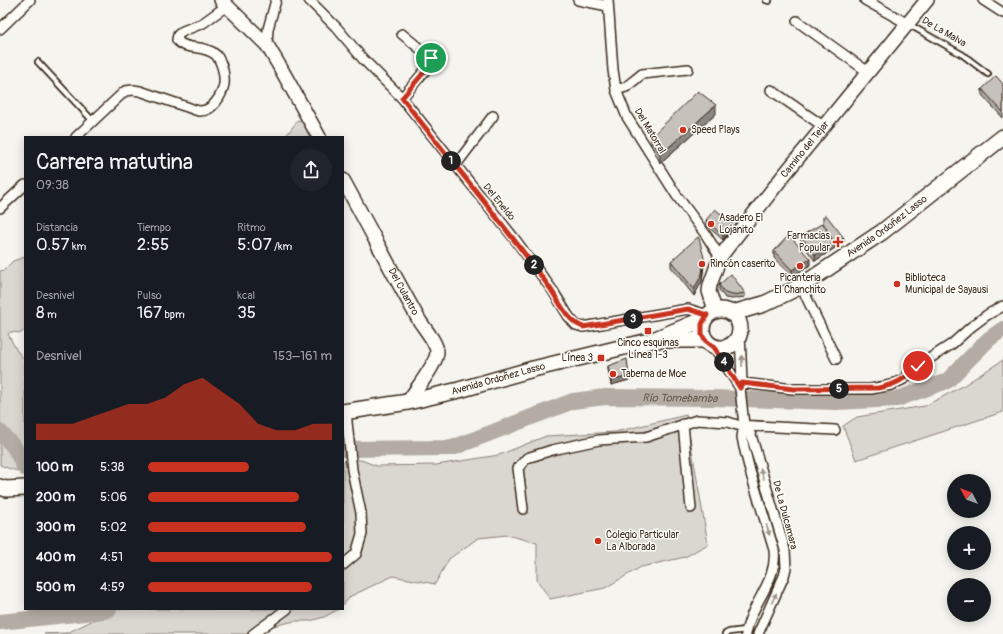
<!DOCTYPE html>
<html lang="es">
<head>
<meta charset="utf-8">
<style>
	body { margin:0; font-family:Pangolin,sans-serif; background:#20242c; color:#f1f3f6; height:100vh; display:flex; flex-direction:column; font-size:15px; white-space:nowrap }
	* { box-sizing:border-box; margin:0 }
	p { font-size:13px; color:#9ea1a6 }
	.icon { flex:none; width:22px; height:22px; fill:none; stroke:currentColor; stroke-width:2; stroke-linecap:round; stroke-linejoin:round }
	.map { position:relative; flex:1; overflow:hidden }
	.sheet { position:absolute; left:24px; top:136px; width:320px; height:474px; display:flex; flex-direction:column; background:#171b24; border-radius:0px; box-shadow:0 2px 10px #0003 }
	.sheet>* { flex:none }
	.needle { width:26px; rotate:311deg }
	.fabs { position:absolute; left:947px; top:474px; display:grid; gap:8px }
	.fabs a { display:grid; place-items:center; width:44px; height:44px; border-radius:50%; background:#171b24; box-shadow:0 2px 10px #0003; font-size:20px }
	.pin { position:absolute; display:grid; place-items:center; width:34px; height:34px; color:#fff; margin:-17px; border:2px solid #fff; border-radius:50%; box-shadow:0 1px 4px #0007 }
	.km { position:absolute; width:20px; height:20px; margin:-10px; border-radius:50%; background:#222; color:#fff; font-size:11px; line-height:20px; text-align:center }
	.round { display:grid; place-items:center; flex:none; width:42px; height:42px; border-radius:21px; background:#20242c }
	.summary { display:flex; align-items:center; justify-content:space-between; height:68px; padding:0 12px }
	h1 { font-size:22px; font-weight:600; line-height:30px }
	.figures { display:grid; grid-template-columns:repeat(3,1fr); gap:6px; height:68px; padding:4px 12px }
	.figures div { display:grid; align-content:center }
	.figures b { font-size:17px; font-weight:600 }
	.figures small { font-size:11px; font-weight:400 }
	.figures p { font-size:11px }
	.chart { height:112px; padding:8px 12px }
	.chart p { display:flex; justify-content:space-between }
	.chart svg { width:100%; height:72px; margin-top:4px; fill:#c8321e; opacity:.7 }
	ul { padding:0 12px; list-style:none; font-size:13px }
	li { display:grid; grid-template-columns:64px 48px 1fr; align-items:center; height:30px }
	li i { height:10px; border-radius:5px; background:#c8321e }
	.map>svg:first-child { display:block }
</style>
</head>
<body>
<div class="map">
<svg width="1003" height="634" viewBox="0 0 1003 634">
	<rect width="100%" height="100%" fill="#f5f4ee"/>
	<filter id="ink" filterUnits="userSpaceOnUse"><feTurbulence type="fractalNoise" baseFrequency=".025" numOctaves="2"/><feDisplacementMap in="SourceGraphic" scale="8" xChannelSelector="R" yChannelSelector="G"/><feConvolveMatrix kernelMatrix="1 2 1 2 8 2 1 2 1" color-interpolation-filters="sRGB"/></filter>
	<g filter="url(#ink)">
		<path fill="#dad6d0" stroke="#8a8077" d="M298,120C306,123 309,129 310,137H284L289,132Z
			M25,257V330L21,333L10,332L8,334L17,351L25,360V474C17,470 8,469 0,465V271L4,270L13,261Z
			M1003,360V412L856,460L843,426L857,417L925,406L961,387Z
			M686,415L708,544L685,557L641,567L605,588L550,599L537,580V543L507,535L478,538L449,559L435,584L393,576L351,596L343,605V461L361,460L377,466L436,465L499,455L546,436L615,432Z
			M116,609H339L324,617L310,621H295L259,629L253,634H44L67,633Z"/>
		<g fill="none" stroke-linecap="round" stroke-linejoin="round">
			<g stroke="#b4aca4" stroke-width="16">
				<path d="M0,432L14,447L25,468"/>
				<path id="s1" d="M343,449L452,448L573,401L605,397L712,398L836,402L897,399L947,381L989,339L1003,329"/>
				<path d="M0,622L104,611L109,609"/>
			</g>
			<defs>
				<path id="lane" d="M766,0L769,1
					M908,24L963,55L988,74
					M38,62L93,121
					M725,634L729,632L746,630"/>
				<path id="street" d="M309,0L337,28L363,59L402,98L514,238L553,291L569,317L576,325L583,327L688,309L707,315
					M578,0L608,6
					M608,0L613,70L616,90L627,117L677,196L706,235L720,257
					M865,0L908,24
					M983,0L1003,13
					M797,21L868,72
					M0,29L30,0
					M267,45L268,29L276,0
					M616,90L626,87L642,74L688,69
					M771,90L823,126
					M402,98L433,61L431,58L402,34
					M76,137L125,91L133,90L140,91C155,96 169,101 184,106C188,107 194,110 199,111C212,112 222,96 224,84C225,75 222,62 216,55C204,44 185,51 177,40L178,35L183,31L203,23L228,5
					M455,166L493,116
					M0,208L25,185
					M801,286L836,359
					M740,333L742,383L740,388L744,425L742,437L744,447L750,471L774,550C778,582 750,604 746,634
					M714,347L740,388
					M742,383L794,389H871L891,385L904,379L918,366L952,344L971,327L987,315L1003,306
					M683,424L691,508
					M744,425L751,435L785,550L786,568L784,576L758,634
					M523,509L518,468L527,458L552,450L599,440L646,437L697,420L728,422L737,425L835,430
					M343,565L356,554L362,534L361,513L352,470L346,412
					M253,634L287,609"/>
				<g id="secondary">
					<path d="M221,0L267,45L280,67L319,137"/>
					<path id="s2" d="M343,180C369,227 393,274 419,320C424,328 437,343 437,352C437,364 415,390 408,402"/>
					<path id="s3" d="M715,310L709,291L710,285L720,257L784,175L927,0"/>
				</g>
				<g id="primary">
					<circle cx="721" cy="329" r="19"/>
					<path id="s4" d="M733,313L764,304L801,286L882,232L1003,137"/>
					<path d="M660,340H705"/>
					<path id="s5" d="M343,412L408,402L459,390L533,369L653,340L704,319"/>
					<path d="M0,487L6,489L25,488"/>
				</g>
			</defs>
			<use href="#lane" stroke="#3b2a1e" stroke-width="8"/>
			<use href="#street" stroke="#3b2a1e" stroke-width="12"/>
			<use href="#secondary" stroke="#3b2a1e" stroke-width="16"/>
			<use href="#primary" stroke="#3b2a1e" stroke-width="18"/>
			<use href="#lane" stroke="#fdfcf7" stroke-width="4.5"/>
			<use href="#street" stroke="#fdfcf7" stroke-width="9"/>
			<use href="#secondary" stroke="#fdfcf7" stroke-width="13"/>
			<use href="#primary" stroke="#fdfcf7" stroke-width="15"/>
		</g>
		<path fill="#aba6a1" stroke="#3b2a1e" d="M1003,84V118L982,95V89Z
			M716,114L660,163L651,145V137Z
			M706,220L732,227L723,240L706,225Z
			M801,236L844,242L815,261L801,242Z
			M774,251L810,265L792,277L774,258Z
			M671,261L704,265L702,281L694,296L671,267Z
			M719,285L745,293V297L732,299L725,298L719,290Z
			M608,366L629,380L611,385L608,370Z"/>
		<path fill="#8b8783" stroke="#3b2a1e" d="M716,105V114L660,163V155Z
			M732,223V227L723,240V236Z
			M844,238V242L815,261V255L834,243Z
			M704,258V265L702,281L694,296V289Z
			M810,259V265L792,277V270Z
			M629,376V380L611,385V381Z"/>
		<path fill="#c7c1bb" stroke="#3b2a1e" d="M996,76L1003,84V112L982,89Z
			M698,91L716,105L660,155L651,137Z
			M715,209L732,223L723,236L706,220Z
			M826,215L844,238L834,245V243L823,223V217Z
			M823,223L834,243L815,255L801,236Z
			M789,235L810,259L792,270L774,251Z
			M698,237L699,238L704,258L702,274L694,289L671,261Z
			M731,274L745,293L732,295L725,293L719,285Z
			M627,359L629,376L611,381L608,366Z"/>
		<defs><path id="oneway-solid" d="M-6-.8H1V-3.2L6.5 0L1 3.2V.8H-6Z"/></defs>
		<g fill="#9c938a">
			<use href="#oneway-solid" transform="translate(742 361) rotate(-90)"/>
			<use href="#oneway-solid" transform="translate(762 474) rotate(-107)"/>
			<use href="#oneway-solid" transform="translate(768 530) rotate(73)"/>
			<use href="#oneway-solid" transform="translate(774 598) rotate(-64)"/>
		</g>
	</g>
	<g fill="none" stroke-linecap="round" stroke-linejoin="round" filter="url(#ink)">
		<defs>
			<path id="route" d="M431,58L433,61L431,64L402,98C450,160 501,220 547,284C558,298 566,321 583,327L688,309L707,315L702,324V335L705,340L714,347L740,388L742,383L794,389L878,388C898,384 903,380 918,366"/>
		</defs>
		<use href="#route" stroke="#fff" stroke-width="8"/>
		<use href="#route" stroke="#c8321e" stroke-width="5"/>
	</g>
	<g fill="#c8321e" stroke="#fdfcf7" stroke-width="1.5">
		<circle cx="683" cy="130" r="4"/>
		<circle cx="711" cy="224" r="4"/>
		<path d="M836 236h4v4h4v4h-4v4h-4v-4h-4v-4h4z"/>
		<circle cx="702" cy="264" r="4"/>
		<circle cx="800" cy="266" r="4"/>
		<circle cx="897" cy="284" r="4"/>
		<rect x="644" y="327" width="8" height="8" rx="2"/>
		<rect x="597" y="354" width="8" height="8" rx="2"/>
		<circle cx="613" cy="374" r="4"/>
		<circle cx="598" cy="541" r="4"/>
	</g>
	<g text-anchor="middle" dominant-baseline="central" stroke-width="3" stroke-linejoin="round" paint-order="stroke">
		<g font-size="10" fill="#3b2a1e" stroke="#fdfcf7">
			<text transform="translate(944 32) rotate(30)">De La Malva</text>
			<text transform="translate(650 131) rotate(59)">Del Matorral</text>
			<text stroke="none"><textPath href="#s3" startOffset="193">Camino del Tejar</textPath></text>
			<text transform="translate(499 202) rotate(51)">Del Eneldo</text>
			<text stroke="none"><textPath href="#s4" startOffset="178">Avenida Ordoñez Lasso</textPath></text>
			<text stroke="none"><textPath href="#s2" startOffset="127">Del Culantro</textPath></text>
			<text stroke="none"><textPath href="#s5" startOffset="159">Avenida Ordoñez Lasso</textPath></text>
			<text transform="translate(785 515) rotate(75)">De La Dulcamara</text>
		</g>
		<g font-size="10" fill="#3b2a1e" stroke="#fdfcf7" text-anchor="start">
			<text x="691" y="130">Speed Plays</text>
			<text x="719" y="218">Asadero El<tspan x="719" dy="12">Lojanito</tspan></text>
			<text x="830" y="236" text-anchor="end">Farmacias<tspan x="830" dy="12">Popular</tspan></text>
			<text x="710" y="264">Rincón caserito</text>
			<text x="800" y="278" text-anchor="middle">Picanteria<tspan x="800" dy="12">El Chanchito</tspan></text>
			<text x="905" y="278">Biblioteca<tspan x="905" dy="12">Municipal de Sayausi</tspan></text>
			<text x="648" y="343" text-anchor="middle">Cinco esquinas<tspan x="648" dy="12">Línea 1-3</tspan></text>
			<text x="593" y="358" text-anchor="end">Línea 3</text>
			<text x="621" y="374">Taberna de Moe</text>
			<text x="606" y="535">Colegio Particular<tspan x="606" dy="12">La Alborada</tspan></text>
		</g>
		<g font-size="11" font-style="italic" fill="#65584d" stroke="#fdfcf7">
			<text stroke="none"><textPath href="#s1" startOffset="346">Río Tomebamba</textPath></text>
		</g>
	</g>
</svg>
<div class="fabs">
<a><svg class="needle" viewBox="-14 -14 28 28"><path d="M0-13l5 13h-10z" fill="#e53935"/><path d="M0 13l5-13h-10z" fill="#9ea1a6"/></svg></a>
<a>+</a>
<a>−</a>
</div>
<div class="pin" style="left:431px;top:58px;background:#1e9e55"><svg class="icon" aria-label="arrive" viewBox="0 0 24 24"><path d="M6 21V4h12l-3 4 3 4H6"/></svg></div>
<div class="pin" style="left:918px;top:366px;background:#d93025"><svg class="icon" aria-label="check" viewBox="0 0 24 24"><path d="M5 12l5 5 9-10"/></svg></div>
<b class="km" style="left:451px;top:161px">1</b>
<b class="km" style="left:534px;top:265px">2</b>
<b class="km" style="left:633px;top:319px">3</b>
<b class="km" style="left:724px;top:362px">4</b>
<b class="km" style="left:839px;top:389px">5</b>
<section class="sheet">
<div class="summary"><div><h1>Carrera matutina</h1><p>09:38</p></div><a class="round"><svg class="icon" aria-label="share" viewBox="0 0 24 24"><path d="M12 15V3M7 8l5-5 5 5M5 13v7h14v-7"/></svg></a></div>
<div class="figures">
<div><p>Distancia</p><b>0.57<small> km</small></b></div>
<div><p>Tiempo</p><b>2:55</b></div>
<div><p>Ritmo</p><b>5:07<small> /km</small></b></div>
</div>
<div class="figures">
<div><p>Desnivel</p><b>8<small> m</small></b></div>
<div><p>Pulso</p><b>167<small> bpm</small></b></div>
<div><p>kcal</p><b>35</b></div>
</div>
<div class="chart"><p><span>Desnivel</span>153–161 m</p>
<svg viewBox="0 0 160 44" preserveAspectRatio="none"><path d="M0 44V34L10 34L20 34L30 30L40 26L50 22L60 22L70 18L80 10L90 6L100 14L110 22L120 34L130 38L140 38L150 34L160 34V44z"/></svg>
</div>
<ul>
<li><b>100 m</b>5:38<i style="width:55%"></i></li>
<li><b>200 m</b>5:06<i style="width:82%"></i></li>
<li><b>300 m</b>5:02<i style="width:86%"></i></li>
<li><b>400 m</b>4:51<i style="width:100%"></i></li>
<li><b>500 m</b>4:59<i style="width:89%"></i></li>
</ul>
</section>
</div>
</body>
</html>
